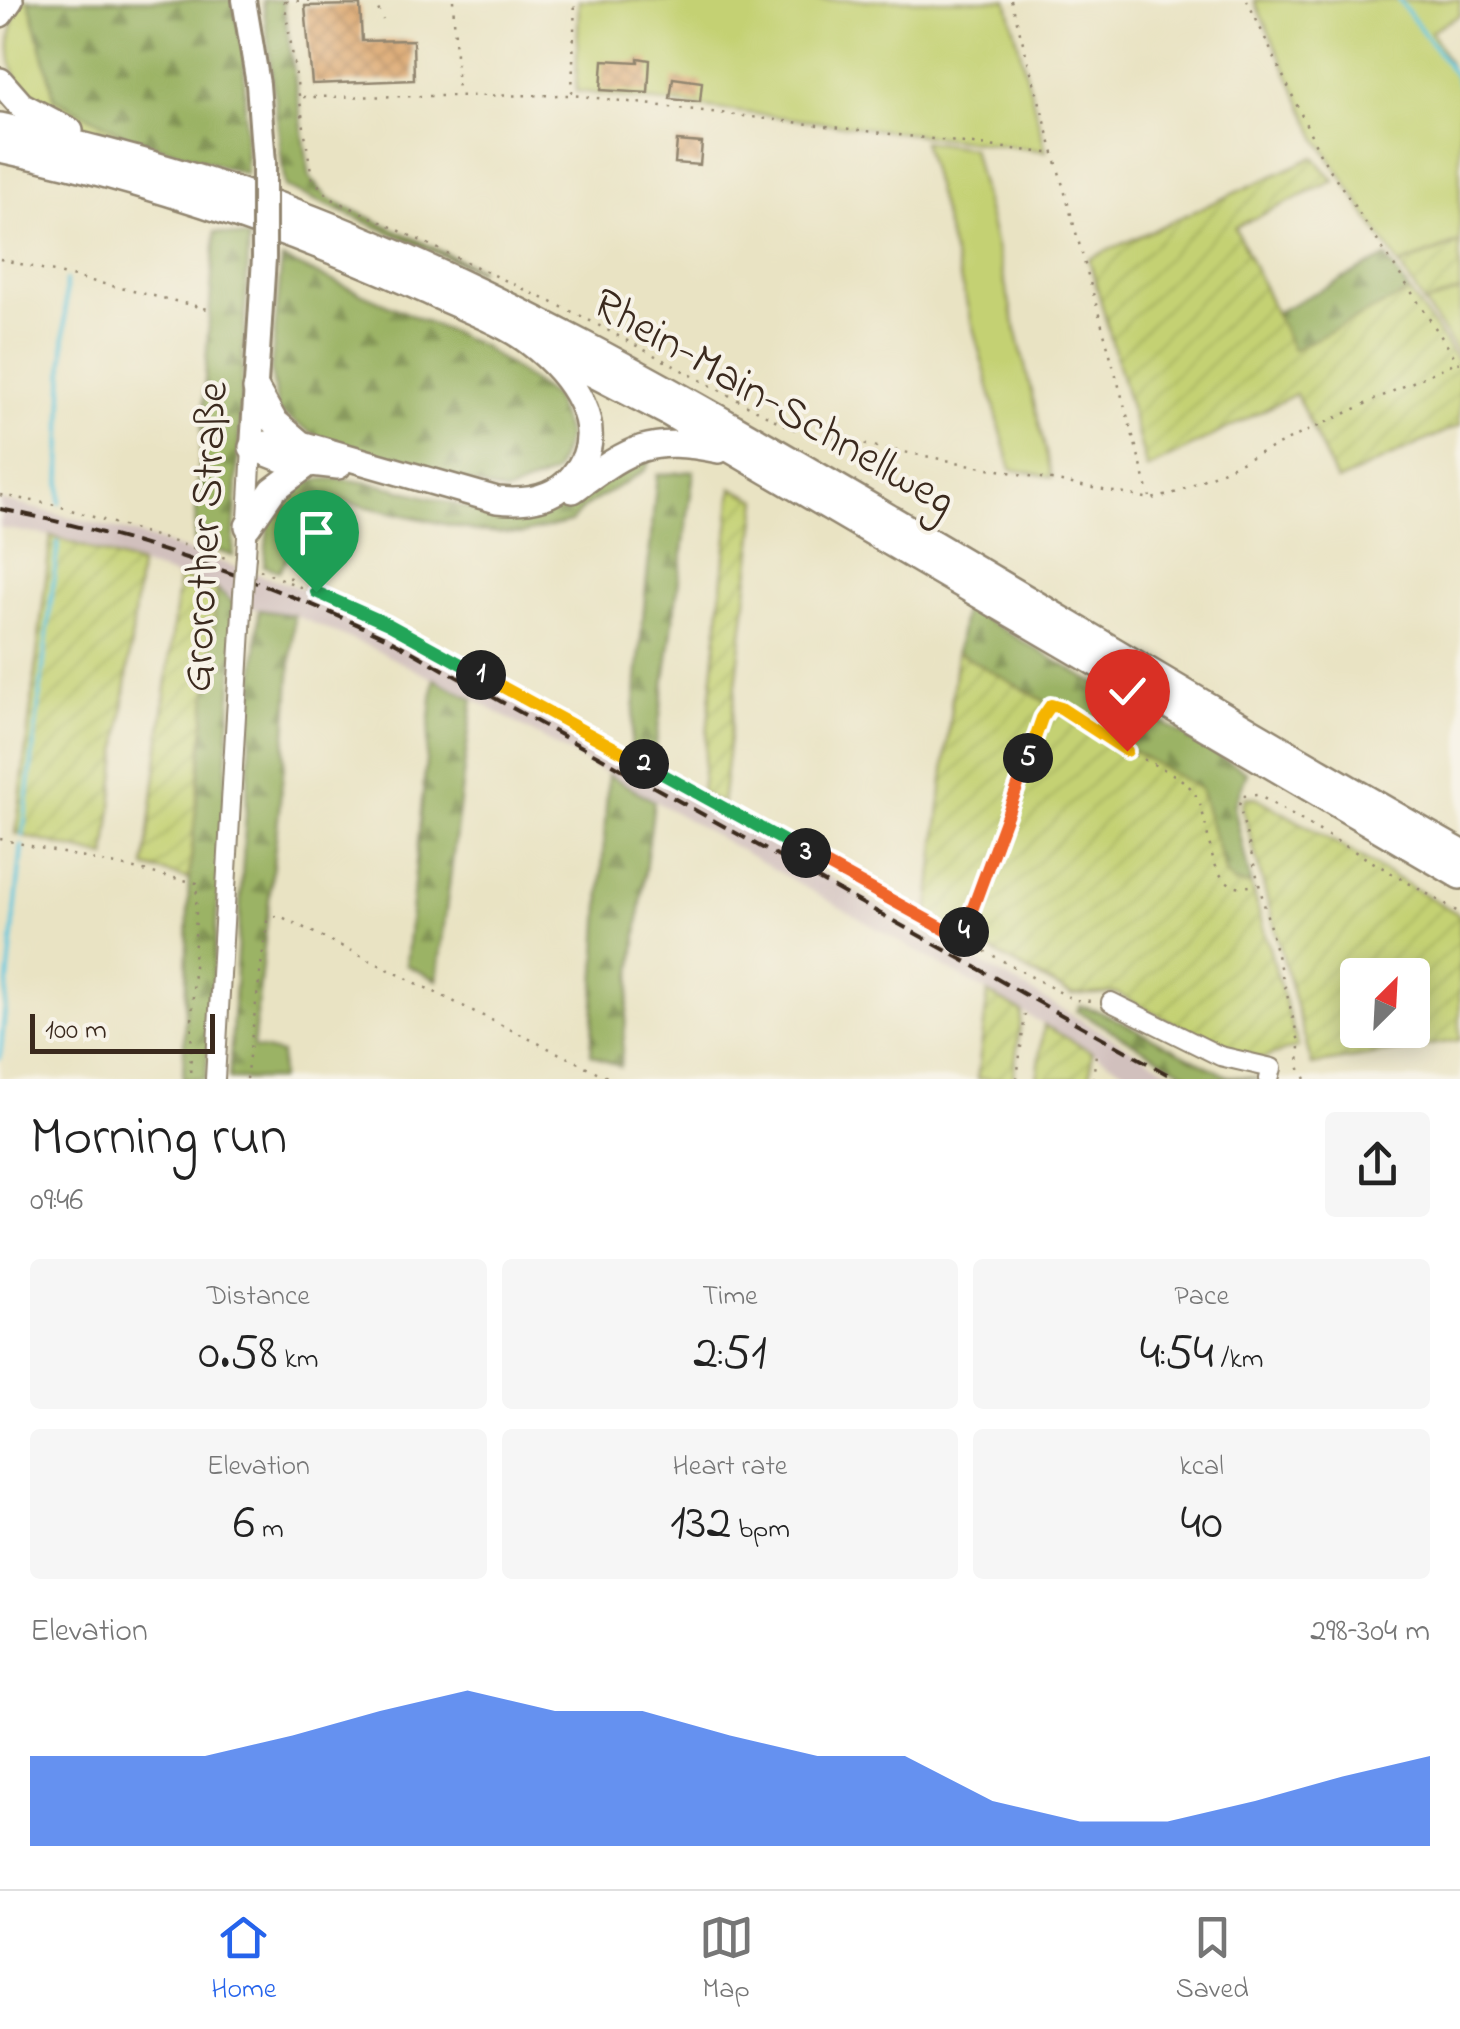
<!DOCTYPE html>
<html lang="en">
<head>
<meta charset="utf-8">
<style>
	body { margin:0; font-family:"Indie Flower",sans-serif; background:#f6f6f6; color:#222; height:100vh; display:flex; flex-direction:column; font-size:38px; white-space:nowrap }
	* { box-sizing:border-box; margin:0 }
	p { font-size:32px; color:#767676 }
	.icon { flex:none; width:55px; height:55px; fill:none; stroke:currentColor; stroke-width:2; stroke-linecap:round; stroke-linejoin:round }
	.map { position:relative; height:1079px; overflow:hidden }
	.panel { display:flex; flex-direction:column; background:#fff; flex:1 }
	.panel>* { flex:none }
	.needle { width:65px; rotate:24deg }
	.controls { position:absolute; left:1340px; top:958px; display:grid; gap:20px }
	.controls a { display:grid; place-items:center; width:90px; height:90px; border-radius:10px; background:#fff; box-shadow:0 5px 25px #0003; font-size:50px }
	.scale { position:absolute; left:30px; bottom:25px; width:185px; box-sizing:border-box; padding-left:10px; border:5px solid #3b2a1e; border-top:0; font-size:28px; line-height:35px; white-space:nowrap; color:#3b2a1e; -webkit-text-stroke:8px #f7f3e8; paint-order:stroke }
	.pin { position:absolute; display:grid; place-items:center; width:85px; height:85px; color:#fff; margin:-102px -42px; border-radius:50% 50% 50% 0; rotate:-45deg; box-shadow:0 0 10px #0007 }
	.pin .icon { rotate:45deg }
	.km { position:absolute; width:50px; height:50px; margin:-25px; border-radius:50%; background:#222; color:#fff; font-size:28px; line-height:50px; text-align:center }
	.round { display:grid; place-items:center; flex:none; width:105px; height:105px; border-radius:10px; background:#f6f6f6 }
	.summary { display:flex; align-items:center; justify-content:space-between; height:170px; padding:0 30px }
	h1 { font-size:55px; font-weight:600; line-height:75px }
	.stats { display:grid; grid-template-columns:repeat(3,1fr); gap:15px; height:170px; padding:10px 30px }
	.stats div { display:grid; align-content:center; border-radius:10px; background:#f6f6f6; text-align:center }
	.stats b { font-size:50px; font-weight:600 }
	.stats small { font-size:28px; font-weight:400 }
	.stats p { font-size:28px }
	.chart { height:280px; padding:20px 30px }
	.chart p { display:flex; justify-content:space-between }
	.chart svg { width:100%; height:180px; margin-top:10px; fill:#2563eb; opacity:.7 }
	.tab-bar { display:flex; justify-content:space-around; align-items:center; height:140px; border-top:2px solid #e0e0e0; background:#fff; font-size:28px; color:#767676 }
	.tab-bar a { display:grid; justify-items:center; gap:5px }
	.tab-bar .current { color:#2563eb }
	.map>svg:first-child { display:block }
</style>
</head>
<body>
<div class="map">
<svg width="1460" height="1079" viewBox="0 0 1460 1079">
	<defs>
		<pattern id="forest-firs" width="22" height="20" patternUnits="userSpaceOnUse" patternTransform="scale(2.5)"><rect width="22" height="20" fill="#9bb365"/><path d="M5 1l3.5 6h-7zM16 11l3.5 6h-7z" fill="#809253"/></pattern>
		<pattern id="garden-furrows" width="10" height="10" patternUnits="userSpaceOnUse" patternTransform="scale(2.5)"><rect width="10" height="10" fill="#c4d173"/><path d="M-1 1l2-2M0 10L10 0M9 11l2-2" fill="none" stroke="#a9b463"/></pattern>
		<pattern id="building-cross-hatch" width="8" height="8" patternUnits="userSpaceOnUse" patternTransform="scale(2.5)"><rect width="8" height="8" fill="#daa165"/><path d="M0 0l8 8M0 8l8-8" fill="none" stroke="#b28353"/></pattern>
	</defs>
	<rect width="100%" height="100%" fill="#f7f3e8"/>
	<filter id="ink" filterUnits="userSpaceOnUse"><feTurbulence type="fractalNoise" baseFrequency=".01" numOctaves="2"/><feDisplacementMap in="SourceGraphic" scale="20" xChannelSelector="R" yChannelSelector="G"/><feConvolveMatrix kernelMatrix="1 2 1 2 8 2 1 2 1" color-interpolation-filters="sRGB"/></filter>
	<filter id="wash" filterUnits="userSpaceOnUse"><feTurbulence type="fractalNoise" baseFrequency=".0048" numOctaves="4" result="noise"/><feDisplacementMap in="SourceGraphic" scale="40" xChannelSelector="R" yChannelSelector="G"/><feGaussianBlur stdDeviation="2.25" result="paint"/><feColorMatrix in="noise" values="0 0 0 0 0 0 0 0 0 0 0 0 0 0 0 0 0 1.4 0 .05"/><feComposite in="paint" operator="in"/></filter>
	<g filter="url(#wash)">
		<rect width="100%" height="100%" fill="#e9e3c3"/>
		<path fill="#d1c0bd" d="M0,500L133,533L300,588L421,645L1185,1079H1139L655,801L473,699L374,649L294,615L237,606L216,589L51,536L0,528Z"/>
		<path fill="#c4d173" stroke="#807e48" stroke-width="2.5" d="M21,0H29L55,99L131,138C107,132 79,127 57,116C7,92 0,47 21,0Z
			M579,0H1007L1046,151L576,91Z
			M1254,0H1460V15L1431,31L1460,84V242L1399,265L1318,140Z
			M923,141L972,148L1052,477L1011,469Z
			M1460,291V356L1424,304Z"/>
		<path fill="url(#forest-firs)" stroke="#6b6e42" stroke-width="2.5" d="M29,0H233L244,53L246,174L131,138L55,99Z
			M263,0H282L283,3L310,178L328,198L479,269L478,271L285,187Z
			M215,232L249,238L233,556L194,543Z
			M1386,257L1409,292L1293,351L1275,313Z
			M282,259L480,345L554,397L568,437L555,473L506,493L324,440L278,412L271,370Z
			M640,461H650L645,470L583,508L571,522L521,534L476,531L336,500C282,504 306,541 279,571L264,566C267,546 266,517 279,499C318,445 461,517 515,516C564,515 599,483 640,461Z
			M694,471L653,766L630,753L657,475Z
			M217,589L237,606L206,1079H183L189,879Z
			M964,607L1247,772L1234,806L1251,885L1234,883L1226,875L1200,789L957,652Z
			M259,610L294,615L284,764L253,1047L281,1054L280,1079H229Z
			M434,679L473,699L437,980L406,965Z
			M608,775L654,801L620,1067L591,1054Z
			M1080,1006L1104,1013L1227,1076L1261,1079H1197L1077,1011Z"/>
		<path fill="url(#garden-furrows)" stroke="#807e48" stroke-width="2.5" fill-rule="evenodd" d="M1314,157L1334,181L1235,227L1293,350L1409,292L1460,363V425L1337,481L1296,394L1147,469L1089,259Z
			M1460,243V291L1424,304L1399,265Z
			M732,488L758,500L722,804L701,793Z
			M51,536L140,565L106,857L16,834Z
			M179,577L217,589L189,879L145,867Z
			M957,652L1200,789L1226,875L1234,883L1251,885L1298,1047L1261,1059L1216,1045L1116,993L1072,995L928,916Z
			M1245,797H1256L1460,915V1040L1312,1065L1242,806ZM1358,975H1412V1030H1358Z
			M988,993L1022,1012L1013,1079H977Z
			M1044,1025L1092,1052L1090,1079H1037Z"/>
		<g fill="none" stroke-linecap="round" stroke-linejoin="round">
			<path stroke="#60c6dd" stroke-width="4" d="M1399,0L1455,75L1460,87
				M60,503L66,281
				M23,836L58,543
				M0,1058L22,846"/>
		</g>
		<g id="blocks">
			<path fill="url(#building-cross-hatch)" d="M360,5L362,41L413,40L414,80L312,84L305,6Z
				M638,58L650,60L648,93L601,90L603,60L638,62Z
				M673,78L702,82L700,102L670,99Z
				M677,141L702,143L700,165L675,163Z"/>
		</g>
	</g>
	<g filter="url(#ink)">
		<use href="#blocks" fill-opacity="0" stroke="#928670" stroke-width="2.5"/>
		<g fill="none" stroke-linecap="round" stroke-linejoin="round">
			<defs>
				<path id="minor" d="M246,555L252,447
					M1111,1002L1220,1056L1272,1068L1269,1079
					M215,1079L243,594"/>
				<path id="major" d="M244,0L258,84L264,163
					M252,447L264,258"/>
				<path id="highway" d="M0,14L10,0
					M0,81L21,105L70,131
					M0,126C91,146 181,170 269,202C489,282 691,401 892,519C1081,630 1269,744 1460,852
					M0,149C147,180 289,229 427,291C456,305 505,323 529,342C569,372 614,429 573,476C554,500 525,503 497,500L301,444L283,441L252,447
					M529,341L670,414L1460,876
					M256,389L274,421L301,444
					M252,447L285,460L338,466
					M573,490C630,449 646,435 719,450
					M248,526L273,490L308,464"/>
			</defs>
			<use href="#minor" stroke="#928670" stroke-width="22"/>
			<use href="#major" stroke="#928670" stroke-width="28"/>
			<use href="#highway" stroke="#928670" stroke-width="30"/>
			<path stroke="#928670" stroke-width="2.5" stroke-dasharray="2.5 8" stroke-linecap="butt" d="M284,0L312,178L330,198L581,316L790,428L809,434L1151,499L1170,495L1460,360
				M374,0L383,20
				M453,0L458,92
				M1011,0L1150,497
				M1247,0L1321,156L1460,365
				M286,1L341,0
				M572,93L575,0
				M303,97L572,95L1055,154
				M0,259L212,310
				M0,495L55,505L229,559
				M260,570L388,624L1074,1000L1095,1001
				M289,579L313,506L351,513
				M0,839L197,883L190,1079
				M962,937L1042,718L1051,705L1061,708C1083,722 1104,737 1127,751C1146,762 1180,773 1193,791C1216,822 1200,902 1258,884
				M246,1079L267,921L278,915L611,1079
				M1017,1079L1025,1014
				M1093,1079L1096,1054
				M1306,1079L1299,1067L1300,1046L1239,805L1243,796L1258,795L1460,913"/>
			<use href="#minor" stroke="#fff" stroke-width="18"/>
			<use href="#major" stroke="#fff" stroke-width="22"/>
			<use href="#highway" stroke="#fff" stroke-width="25"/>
			<path stroke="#3b2a1e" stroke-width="4" stroke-dasharray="15 8" stroke-linecap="butt" d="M0,509C135,536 264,580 389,639L1176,1079"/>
			<defs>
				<path id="minor-bridge" d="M243,594L246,555"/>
				<path id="major-bridge" d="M264,258V163"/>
			</defs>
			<use href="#minor-bridge" stroke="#928670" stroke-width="22" stroke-linecap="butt"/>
			<use href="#major-bridge" stroke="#928670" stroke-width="28" stroke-linecap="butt"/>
			<use href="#minor-bridge" stroke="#fff" stroke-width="18"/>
			<use href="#major-bridge" stroke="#fff" stroke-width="22"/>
		</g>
	</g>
	<g fill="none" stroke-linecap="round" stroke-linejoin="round" filter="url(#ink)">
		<defs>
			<path id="split-1" d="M316,592L388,624L481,675"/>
			<path id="split-2" d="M481,675L644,764"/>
			<path id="split-3" d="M644,764L806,853"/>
			<path id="split-4" d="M806,853L962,939L964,932"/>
			<path id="split-5" d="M964,932L1028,758"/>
			<path id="split-6" d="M1028,758L1042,718L1051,705L1061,708L1127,751"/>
		</defs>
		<use href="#split-1" stroke="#fff" stroke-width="20"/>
		<use href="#split-2" stroke="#fff" stroke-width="20"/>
		<use href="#split-3" stroke="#fff" stroke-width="20"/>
		<use href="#split-4" stroke="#fff" stroke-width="20"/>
		<use href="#split-5" stroke="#fff" stroke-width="20"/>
		<use href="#split-6" stroke="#fff" stroke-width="20"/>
		<use href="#split-1" stroke="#22a559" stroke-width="12"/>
		<use href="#split-2" stroke="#f5b400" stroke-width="12"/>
		<use href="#split-3" stroke="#22a559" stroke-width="12"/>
		<use href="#split-4" stroke="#f0652b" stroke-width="12"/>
		<use href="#split-5" stroke="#f0652b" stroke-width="12"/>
		<use href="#split-6" stroke="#f5b400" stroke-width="12"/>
	</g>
	<g text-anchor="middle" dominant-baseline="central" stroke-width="8" stroke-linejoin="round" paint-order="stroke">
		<g font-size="45" fill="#3b2a1e" stroke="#f7f3e8">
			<text transform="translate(773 404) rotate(30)">Rhein-Main-Schnellweg</text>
			<text transform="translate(207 537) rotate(-87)">Grorother Straße</text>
		</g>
	</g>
</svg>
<div class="controls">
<a><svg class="needle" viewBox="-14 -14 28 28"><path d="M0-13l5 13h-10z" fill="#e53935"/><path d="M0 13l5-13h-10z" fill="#767676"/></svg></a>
</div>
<div class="scale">100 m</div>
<div class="pin" style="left:316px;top:592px;background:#1e9e55"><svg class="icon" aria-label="arrive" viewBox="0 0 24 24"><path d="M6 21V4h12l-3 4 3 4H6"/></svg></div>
<div class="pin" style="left:1127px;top:751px;background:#d93025"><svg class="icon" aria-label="check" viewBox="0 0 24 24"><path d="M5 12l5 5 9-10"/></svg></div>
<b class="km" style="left:481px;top:675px">1</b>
<b class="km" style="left:644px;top:764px">2</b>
<b class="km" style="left:806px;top:853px">3</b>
<b class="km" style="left:964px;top:932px">4</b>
<b class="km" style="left:1028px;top:758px">5</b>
</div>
<section class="panel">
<div class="summary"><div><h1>Morning run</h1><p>09:46</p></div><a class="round"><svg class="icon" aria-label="share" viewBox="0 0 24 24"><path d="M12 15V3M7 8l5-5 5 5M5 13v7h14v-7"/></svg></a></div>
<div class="stats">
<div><p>Distance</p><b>0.58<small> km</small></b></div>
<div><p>Time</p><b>2:51</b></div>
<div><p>Pace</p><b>4:54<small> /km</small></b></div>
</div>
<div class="stats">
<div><p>Elevation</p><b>6<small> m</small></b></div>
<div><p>Heart rate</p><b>132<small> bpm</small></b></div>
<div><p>kcal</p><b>40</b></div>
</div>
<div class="chart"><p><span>Elevation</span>298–304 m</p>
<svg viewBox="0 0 160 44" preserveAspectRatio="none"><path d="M0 44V22L10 22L20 22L30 17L40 11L50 6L60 11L70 11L80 17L90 22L100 22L110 33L120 38L130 38L140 33L150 27L160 22V44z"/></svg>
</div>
</section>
<nav class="tab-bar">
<a class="current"><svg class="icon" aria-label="home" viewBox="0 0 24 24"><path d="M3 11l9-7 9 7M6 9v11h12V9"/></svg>Home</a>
<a><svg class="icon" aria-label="map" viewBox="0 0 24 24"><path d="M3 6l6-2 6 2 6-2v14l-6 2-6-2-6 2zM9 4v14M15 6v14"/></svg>Map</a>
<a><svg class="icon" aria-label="saved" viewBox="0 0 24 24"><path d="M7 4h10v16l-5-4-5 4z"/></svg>Saved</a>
</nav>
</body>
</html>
